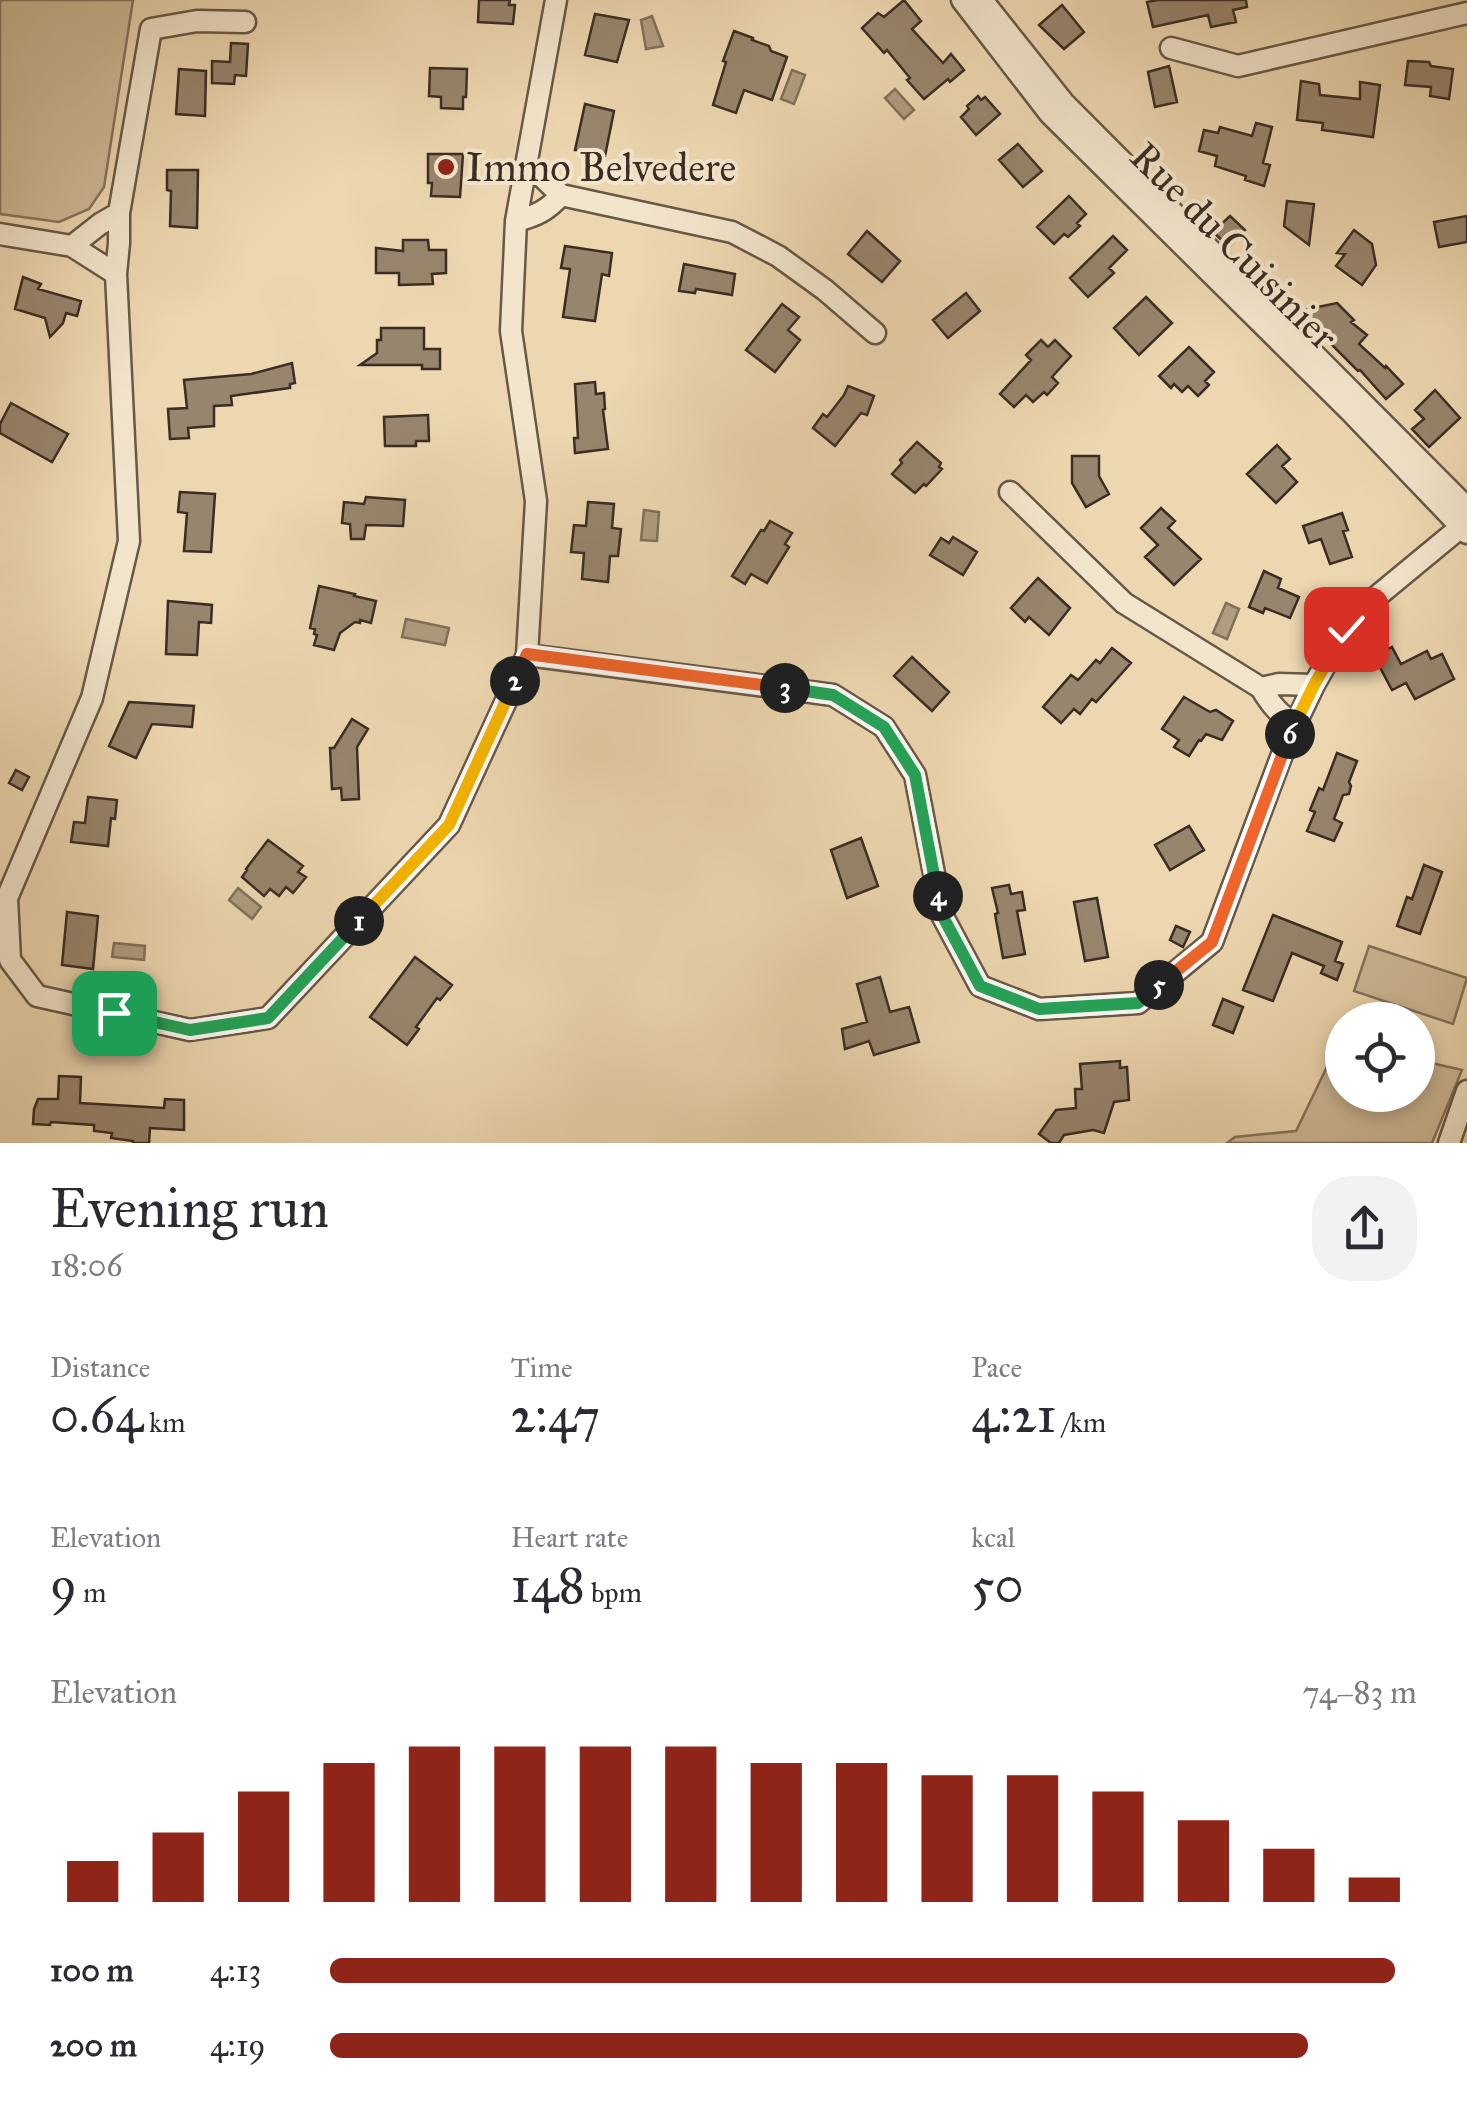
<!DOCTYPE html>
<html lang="en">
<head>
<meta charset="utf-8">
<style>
	body { margin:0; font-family:"IM FELL Great Primer",serif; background:#f2f2f3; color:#2b2b33; height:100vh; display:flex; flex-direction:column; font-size:38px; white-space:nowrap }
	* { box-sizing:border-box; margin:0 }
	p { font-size:32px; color:#7c7c81 }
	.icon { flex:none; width:55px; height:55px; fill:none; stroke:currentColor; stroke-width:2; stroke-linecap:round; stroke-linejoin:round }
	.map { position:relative; height:1143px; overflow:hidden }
	.drawer { display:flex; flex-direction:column; background:#fff; flex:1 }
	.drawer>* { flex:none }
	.controls { position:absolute; left:1325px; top:1002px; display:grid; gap:20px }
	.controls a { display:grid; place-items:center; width:110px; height:110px; border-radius:50%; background:#fff; box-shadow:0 5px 15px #0003; font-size:50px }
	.pin { position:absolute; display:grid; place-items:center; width:85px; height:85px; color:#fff; margin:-42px; border-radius:20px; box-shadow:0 5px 15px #0006 }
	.km { position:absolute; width:50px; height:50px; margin:-25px; border-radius:50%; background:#222; color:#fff; font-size:28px; line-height:50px; text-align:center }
	.round { display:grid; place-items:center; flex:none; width:105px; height:105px; border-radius:40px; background:#f2f2f3 }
	.headline { display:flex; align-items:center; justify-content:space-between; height:170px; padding:0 50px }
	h1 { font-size:55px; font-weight:600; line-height:75px }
	.stats { display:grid; grid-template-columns:repeat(3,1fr); gap:15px; height:170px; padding:10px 50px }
	.stats div { display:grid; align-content:center }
	.stats b { font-size:50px; font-weight:600 }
	.stats small { font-size:28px; font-weight:400 }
	.stats p { font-size:28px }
	.chart { height:280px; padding:20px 50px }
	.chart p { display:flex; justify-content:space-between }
	.chart svg { width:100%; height:180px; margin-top:10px; stroke:#8f2418; stroke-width:6 }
	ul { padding:0 50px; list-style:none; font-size:32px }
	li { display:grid; grid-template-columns:160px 120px 1fr; align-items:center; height:75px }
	li i { height:25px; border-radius:12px; background:#8f2418 }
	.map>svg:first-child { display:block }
</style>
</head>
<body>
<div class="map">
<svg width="1467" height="1143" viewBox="0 0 1467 1143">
	<rect width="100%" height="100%" fill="#edd7b0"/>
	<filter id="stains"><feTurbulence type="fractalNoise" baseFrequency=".002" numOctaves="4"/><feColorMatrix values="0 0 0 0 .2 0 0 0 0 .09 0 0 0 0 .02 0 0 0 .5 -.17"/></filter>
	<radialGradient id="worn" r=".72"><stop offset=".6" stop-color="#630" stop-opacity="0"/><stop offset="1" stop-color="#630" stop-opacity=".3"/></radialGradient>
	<path fill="#cfba98" stroke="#85745e" stroke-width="2.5" d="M0,0H133L104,187L89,209L59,222L0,214Z
		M1369,946L1467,978L1453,1024L1354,991Z
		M1339,1042H1342V1095H1418V1060L1462,1070L1432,1143H1227L1235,1137L1296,1131Z"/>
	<path fill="#b09d80" stroke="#81705b" stroke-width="2.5" d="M652,16L663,46L646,49L641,20Z
		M792,70L805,75L794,104L781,99Z
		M895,89L914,110L904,119L885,98Z
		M644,510L659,512L657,541L641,540Z
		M1226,603L1239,609L1227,639L1213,633Z
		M406,619L449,628L445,645L402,637Z
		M238,888L261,907L252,919L229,900Z
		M114,943L145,946L144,960L112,957Z"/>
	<path fill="#98856d" stroke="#3b2d24" stroke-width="2.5" d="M479,0H510L509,5H515L513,24L478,22Z
		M904,0L921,21L912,29L943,63L951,54L964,70L950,82L948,79L924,99L907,80L910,78L887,50L884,53L862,28L878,13L884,17Z
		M1158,0H1246L1247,7L1233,10L1236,22L1211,27L1208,15L1153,27L1147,2Z
		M1062,5L1084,32L1064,49L1039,25Z
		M595,14L629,20L617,62L585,55Z
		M734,31L753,38L752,40L769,46L771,51L787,57L772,100L744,90L736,113L713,105L726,62L723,61Z
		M231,43L248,44L246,76L235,75L234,84L212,83V61L230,62Z
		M1408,61L1429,62L1431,66L1453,69L1449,99L1430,96L1431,87L1405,85Z
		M1169,66L1177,102L1155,107L1148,72Z
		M430,68L467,69L466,97H463V109L441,108V97L429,96Z
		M179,69L206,71L205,116L176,114Z
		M1301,81L1319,84L1320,95L1360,99V82L1380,85L1373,137L1322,130L1323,123L1297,120Z
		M978,96L981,100L985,97L1000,114L976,135L961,117L969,109L967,106Z
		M585,104L614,111L605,156L575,150Z
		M1256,123L1272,127L1263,163L1270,165L1264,186L1245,180L1246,176L1215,166L1217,156L1199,151L1204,130L1218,133L1220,127L1252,136Z
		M1018,144L1042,171L1023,187L999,160Z
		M428,154H463L460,197L431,196L432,183H428Z
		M167,170H198L197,228L170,226L171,191L167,190Z
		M1069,196L1086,214L1077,223L1080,226L1068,237L1064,234L1054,244L1037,227Z
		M1287,201L1314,204L1309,245L1284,226Z
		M1230,216L1245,230L1229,247L1213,232Z
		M1467,216V242L1439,247L1434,222Z
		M1354,230L1372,244L1376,265L1362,285L1336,266L1345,254L1337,253Z
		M867,231L900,261L882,282L848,254Z
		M1113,236L1127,250L1109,268L1114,273L1088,297L1070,278Z
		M403,240H428L429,250H446V273L432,274L433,284L399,285V273H376V248L403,251Z
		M565,246L612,253L609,276L602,274L595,321L563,317L570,269L561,268Z
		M684,264L735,274L732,295L696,289L695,293L679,291Z
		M23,277L41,284L38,289L81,301L77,316L66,313L63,323L50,337L45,318L15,309Z
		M966,293L980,311L948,338L933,320Z
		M1146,297L1172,323L1139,355L1114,328Z
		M1337,303L1354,320L1351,322L1367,335L1359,344L1385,368L1386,366L1403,384L1386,399L1360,370L1358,371L1298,311Z
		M782,304L799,317L788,330L800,340L775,372L746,350Z
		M381,328H424V349H440V369H422V365H360L377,353V340H381Z
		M1041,340L1048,347L1055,340L1071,356L1052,377L1058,383L1047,395L1044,392L1033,402L1026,395L1014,407L1000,394L1031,360L1026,355Z
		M1189,347L1214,372L1205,381L1209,385L1198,396L1188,386L1182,392L1174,384L1171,388L1159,376Z
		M292,363L295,383L290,384V388L231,396L232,405L214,406V426L188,428L189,438L170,439L168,409L187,408L184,380L251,374Z
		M595,382L596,394L604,393L605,409L603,410L608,449L575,453L574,438H578L575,384Z
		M848,386L874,396L867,415L861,413L835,446L813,428L823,414L827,417L844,395Z
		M1435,390L1460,418L1429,447L1412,429L1424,419L1415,410Z
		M11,403L68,434L52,462L0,433V424Z
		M428,415L429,441H416V446H385L384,417Z
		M917,442L941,463L939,467L942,469L926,486L924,484L915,493L892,474L902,463L900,460Z
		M1277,445L1290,459L1282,466L1297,482L1276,503L1247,474Z
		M1072,456H1099V476L1109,494L1086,507L1072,483Z
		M180,492L215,494L211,552L184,551L187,513L178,512Z
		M366,497L405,500L403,526L366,525L364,539H351L350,524L342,523L344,502L364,504Z
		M588,502L614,504L612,528L621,529L618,556H610L608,582L582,579L584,553L571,552L574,525L586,526Z
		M1161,508L1175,521L1168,528L1201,559L1174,585L1145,557L1158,545L1141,528Z
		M1342,513L1348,530L1343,531L1352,557L1330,564L1321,539L1309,543L1303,526Z
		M770,521L792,533L785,544L789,547L767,583L751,574L745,584L732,576L761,530L764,531Z
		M953,537L977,552L963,575L930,555L941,538L949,543Z
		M1264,571L1281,579L1278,588L1299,597L1290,618L1265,608L1263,613L1249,607Z
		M1038,578L1070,608L1049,635L1029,617L1025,622L1011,608Z
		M319,586L355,594L354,596L376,601L371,623L360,620V623L355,622L340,633L334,650L314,645L317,635L314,634L315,629L310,628Z
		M168,601L212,605L211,623L199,622L197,655L166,654Z
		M1392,647L1401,664L1427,651L1431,659L1442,654L1454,679L1415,699L1406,683L1392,690L1374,656Z
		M1112,648L1131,663L1096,702L1092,699L1080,714L1074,709L1061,723L1043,707L1071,675L1078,680L1096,660L1100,663Z
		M912,657L949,692L932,711L894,676Z
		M1184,697L1210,712L1216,710L1233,721L1222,740L1206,734L1201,741L1199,740L1189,756L1174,747L1179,740L1162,729Z
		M129,702L194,706L192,727L152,724L136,758L109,746Z
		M352,719L368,729L357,747L359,799L342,800L341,788L332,789L330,748H334Z
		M1337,753L1357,761L1349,782L1351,786L1349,794L1343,795L1334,819L1342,823L1334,841L1307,831L1315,812L1310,810L1319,788L1323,790Z
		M16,770L29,777L22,790L9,783Z
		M88,797L117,800L115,819L111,818L108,846L71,842L74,822L85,823Z
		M1189,826L1204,850L1170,870L1155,845Z
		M861,838L878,886L847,898L831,850Z
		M268,840L303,866L298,872L306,877L293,893L286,887L279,896L270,889L264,896L242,877L247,870L246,869Z
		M1424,865L1442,872L1420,934L1397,926L1407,897L1412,899Z
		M1009,885L1011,894L1022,892L1025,910L1017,911L1025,954L1003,958L995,914L998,913L992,888Z
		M1097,898L1108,957L1085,961L1074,902Z
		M67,912L98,916L93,969L62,965Z
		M1273,915L1342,942L1335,961L1343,964L1337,980L1321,973L1324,966L1292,953L1273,1001L1243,990Z
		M1176,926L1190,932L1183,947L1170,940Z
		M415,957L452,985L440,1000L437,998L416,1027L419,1029L407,1045L370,1017Z
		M880,977L890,1012L909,1007L919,1042L874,1055L869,1041L845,1049L842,1029L867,1022L857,984Z
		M1223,999L1243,1007L1233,1033L1213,1025Z
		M1120,1061V1068L1127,1067L1129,1100L1114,1102L1104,1133L1093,1130L1064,1135L1059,1143H1051L1039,1134L1056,1110L1076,1108L1075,1089H1082L1080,1064Z
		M59,1076L81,1077L80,1103L164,1108L165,1099L184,1100V1130L150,1128L149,1143H133V1141L111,1138L112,1133L94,1131V1125L51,1122L50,1125L33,1124L34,1109L38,1099H58Z"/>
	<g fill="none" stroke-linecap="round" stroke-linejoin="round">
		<defs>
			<path id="minor" d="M962,0L1050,114L1352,413L1467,533
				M982,0L1064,103L1467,508
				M1171,48L1238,66L1467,13
				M524,167L538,173L561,195L732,232L778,256L825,290L875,333
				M119,213L151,29L197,21L245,22
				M516,221C536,216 548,210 561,195
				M0,234L72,246L116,274
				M72,246L100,224L119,213V243L116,274L129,541L92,698L7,898L10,960L37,996L190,1030L268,1018L449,825L527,655L536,501L511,331L516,221L556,0
				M1010,492L1124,603L1261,688C1270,703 1279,715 1295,724
				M527,655L833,695L884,727L915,775L942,915L980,986L1039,1009L1138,1003L1212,942L1286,744L1314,685L1352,617L1467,522
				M1261,688L1279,684L1314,685
				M1449,1143L1467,1091"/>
		</defs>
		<use href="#minor" stroke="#685847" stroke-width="25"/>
		<use href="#minor" stroke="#f3e5cc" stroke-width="20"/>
	</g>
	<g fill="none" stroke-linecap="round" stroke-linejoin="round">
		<defs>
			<path id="split-1" d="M114,1013L190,1030L268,1018L359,921"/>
			<path id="split-2" d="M359,921L449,825L515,681"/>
			<path id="split-3" d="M515,681L527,654L785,688"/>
			<path id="split-4" d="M785,688L833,695L884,727L915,775L938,896"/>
			<path id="split-5" d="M938,896L942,915L980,986L1039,1009L1138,1003L1159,985"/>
			<path id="split-6" d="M1159,985L1212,942L1290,734"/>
			<path id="split-7" d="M1290,734L1314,685L1346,629"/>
		</defs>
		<use href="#split-1" stroke="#fff" stroke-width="20"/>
		<use href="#split-2" stroke="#fff" stroke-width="20"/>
		<use href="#split-3" stroke="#fff" stroke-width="20"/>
		<use href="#split-4" stroke="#fff" stroke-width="20"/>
		<use href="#split-5" stroke="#fff" stroke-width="20"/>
		<use href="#split-6" stroke="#fff" stroke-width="20"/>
		<use href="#split-7" stroke="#fff" stroke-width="20"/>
		<use href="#split-1" stroke="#22a559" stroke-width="12"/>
		<use href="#split-2" stroke="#f5b400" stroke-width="12"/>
		<use href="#split-3" stroke="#f0652b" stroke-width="12"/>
		<use href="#split-4" stroke="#22a559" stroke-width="12"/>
		<use href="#split-5" stroke="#22a559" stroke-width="12"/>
		<use href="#split-6" stroke="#f0652b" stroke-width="12"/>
		<use href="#split-7" stroke="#f5b400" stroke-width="12"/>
	</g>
	<circle fill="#8f2418" stroke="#f3e5cc" stroke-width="4" cx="446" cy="167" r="10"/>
	<g text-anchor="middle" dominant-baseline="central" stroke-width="8" stroke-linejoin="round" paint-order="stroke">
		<g font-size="40" fill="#3b2d24" stroke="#f3e5cc" text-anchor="start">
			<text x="466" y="167">Immo Belvedere</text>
		</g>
		<g font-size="40" fill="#3b2d24" stroke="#f3e5cc">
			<text transform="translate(1234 246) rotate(45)">Rue du Cuisinier</text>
		</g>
	</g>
	<rect width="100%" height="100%" filter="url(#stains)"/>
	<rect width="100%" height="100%" fill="url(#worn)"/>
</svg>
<div class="controls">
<a><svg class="icon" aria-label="locate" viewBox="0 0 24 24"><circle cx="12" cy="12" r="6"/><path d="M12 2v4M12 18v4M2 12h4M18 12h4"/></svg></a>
</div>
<div class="pin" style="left:114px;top:1013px;background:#1e9e55"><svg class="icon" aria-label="arrive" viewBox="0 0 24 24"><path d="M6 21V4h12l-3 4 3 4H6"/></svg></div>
<div class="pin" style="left:1346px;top:629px;background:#d93025"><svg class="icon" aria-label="check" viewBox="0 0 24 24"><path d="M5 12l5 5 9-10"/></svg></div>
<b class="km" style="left:359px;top:921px">1</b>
<b class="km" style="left:515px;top:681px">2</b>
<b class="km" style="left:785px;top:688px">3</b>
<b class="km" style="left:938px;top:896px">4</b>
<b class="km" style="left:1159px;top:985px">5</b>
<b class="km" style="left:1290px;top:734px">6</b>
</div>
<section class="drawer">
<div class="headline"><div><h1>Evening run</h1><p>18:06</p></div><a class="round"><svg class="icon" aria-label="share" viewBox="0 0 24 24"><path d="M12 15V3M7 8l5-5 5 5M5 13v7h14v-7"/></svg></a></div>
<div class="stats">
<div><p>Distance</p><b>0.64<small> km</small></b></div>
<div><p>Time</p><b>2:47</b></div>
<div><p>Pace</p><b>4:21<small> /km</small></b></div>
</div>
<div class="stats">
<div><p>Elevation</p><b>9<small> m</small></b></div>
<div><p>Heart rate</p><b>148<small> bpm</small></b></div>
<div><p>kcal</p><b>50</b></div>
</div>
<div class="chart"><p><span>Elevation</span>74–83 m</p>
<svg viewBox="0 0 160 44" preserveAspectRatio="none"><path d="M5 44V34M15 44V27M25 44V17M35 44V10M45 44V6M55 44V6M65 44V6M75 44V6M85 44V10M95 44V10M105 44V13M115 44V13M125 44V17M135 44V24M145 44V31M155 44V38"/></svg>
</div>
<ul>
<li><b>100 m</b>4:13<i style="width:98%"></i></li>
<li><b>200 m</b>4:19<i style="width:90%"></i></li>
</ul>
</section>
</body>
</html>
